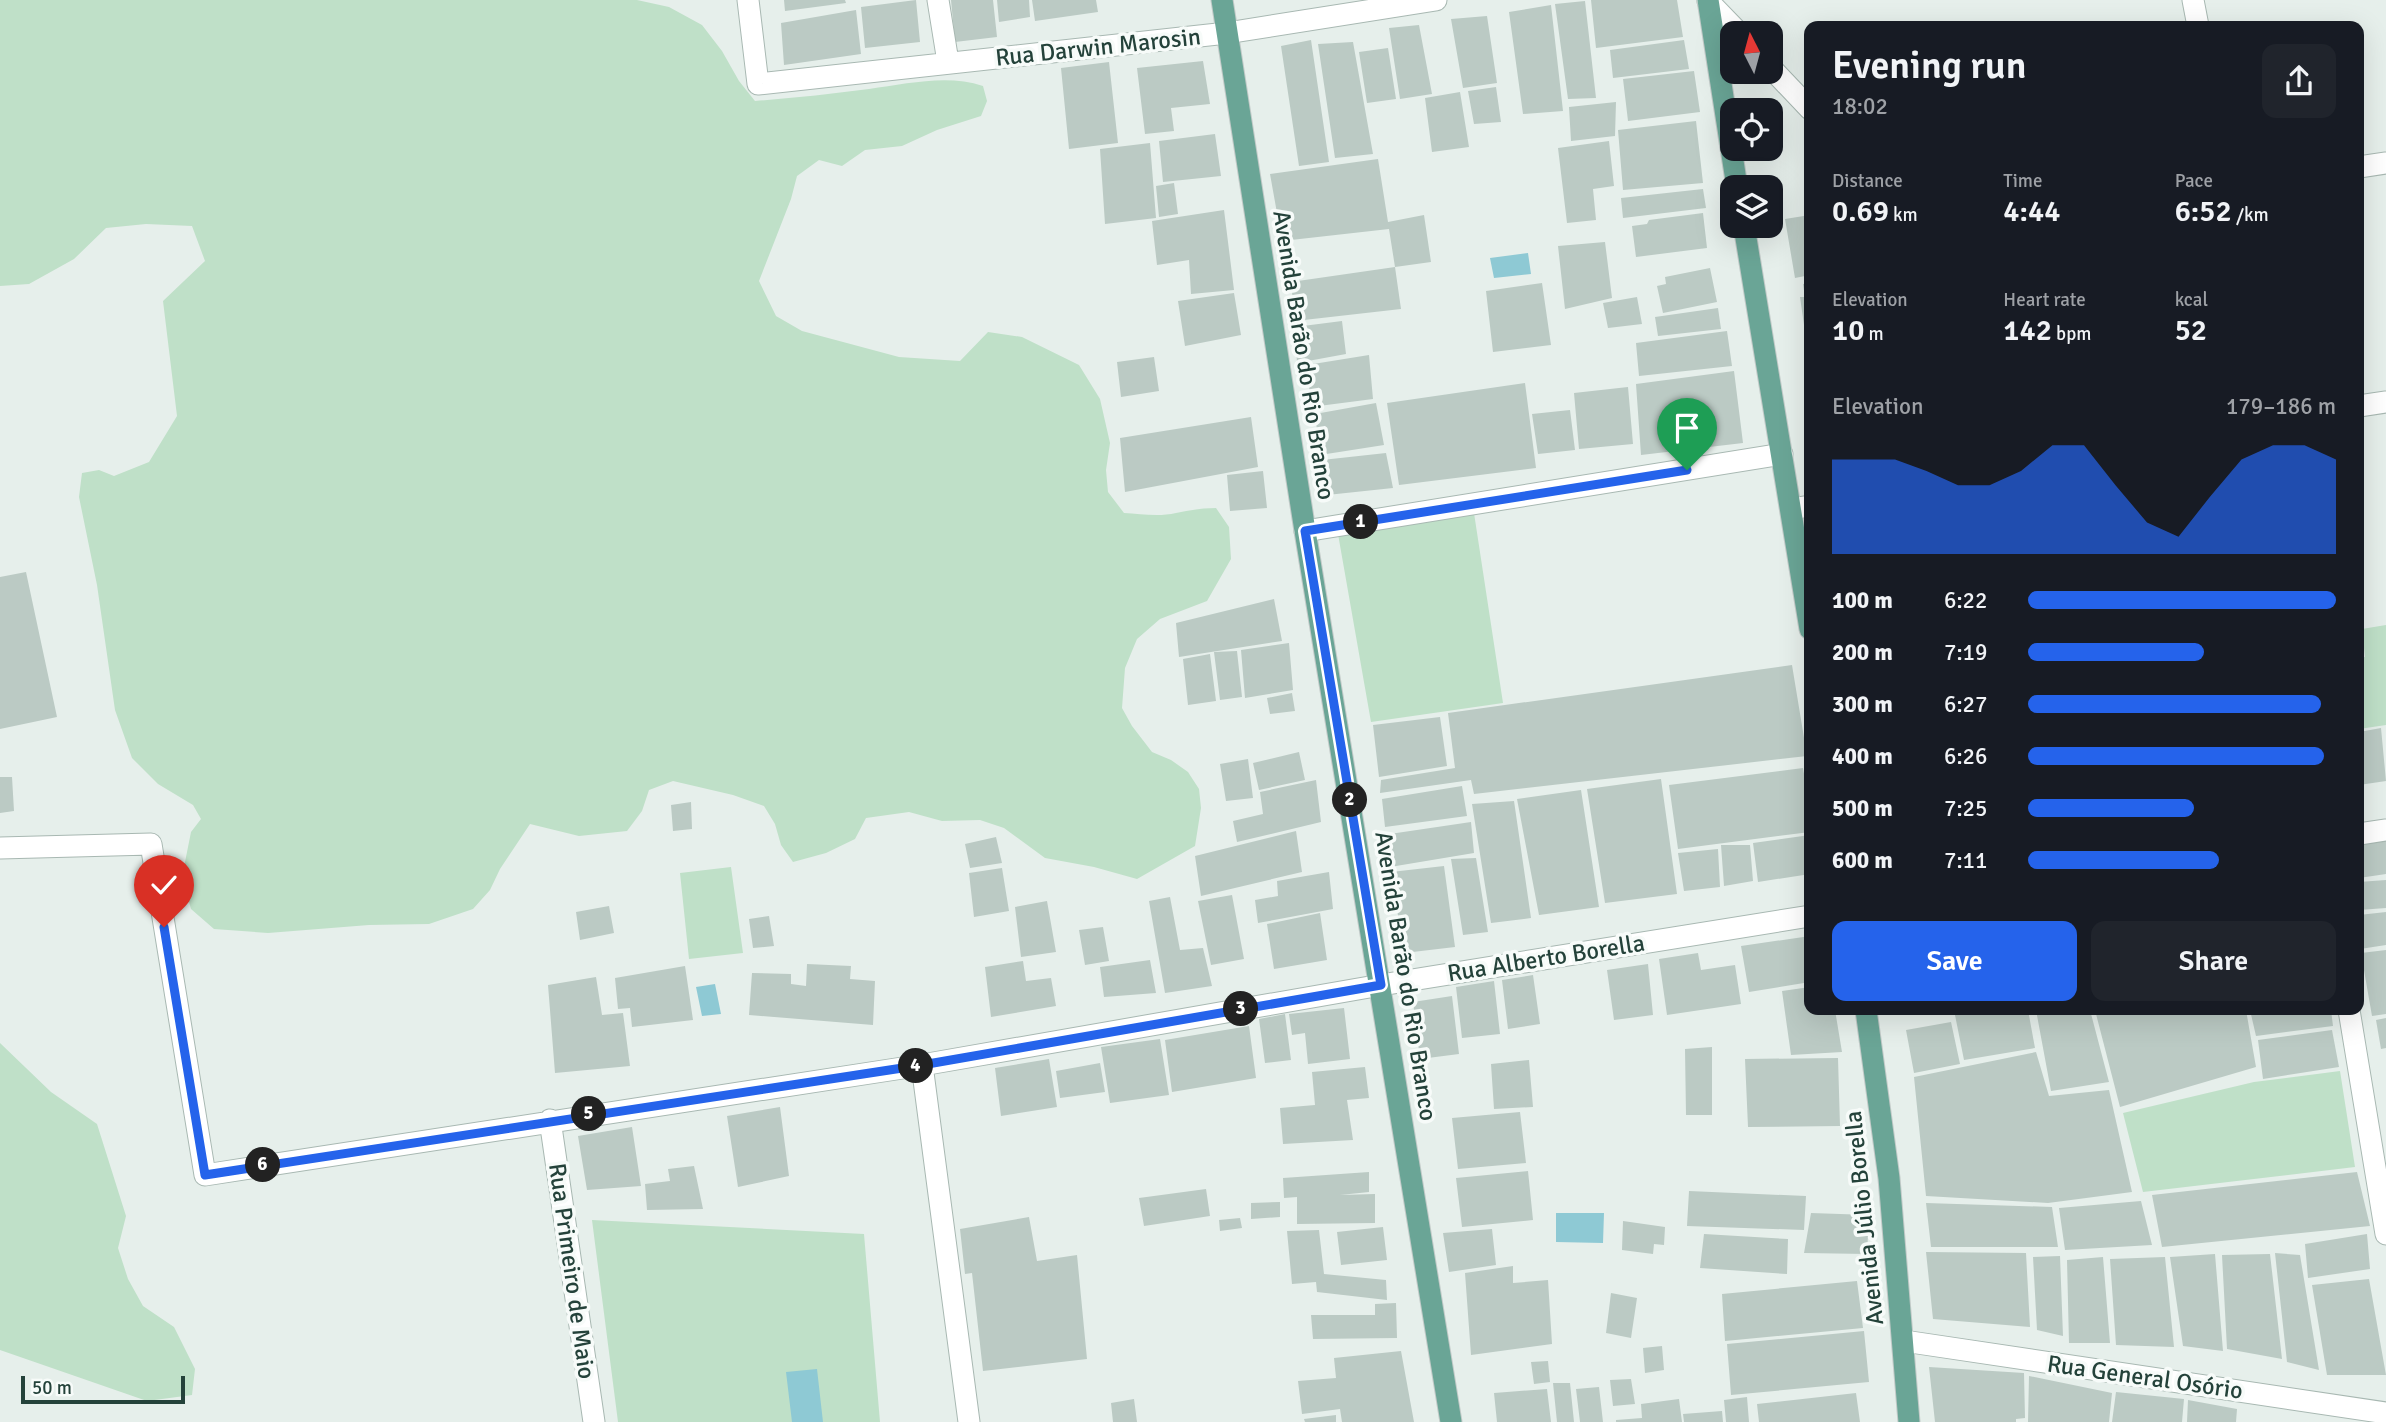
<!DOCTYPE html>
<html lang="en">
<head>
<meta charset="utf-8">
<style>
	body { margin:0; font-family:Signika,sans-serif; background:#20242c; color:#f1f3f6; height:100vh; display:flex; flex-direction:column; font-size:26px; white-space:nowrap }
	* { box-sizing:border-box; margin:0 }
	p { font-size:23px; color:#9ea1a6 }
	.icon { flex:none; width:38px; height:38px; fill:none; stroke:currentColor; stroke-width:2; stroke-linecap:round; stroke-linejoin:round }
	.map { position:relative; flex:1; overflow:hidden }
	.side { position:absolute; left:1804px; top:21px; width:560px; height:994px; display:flex; flex-direction:column; background:#171b24; border-radius:14px; box-shadow:0 7px 28px #0002 }
	.side>* { flex:none }
	.needle { width:46px; rotate:354deg }
	.tools { position:absolute; left:1720px; top:21px; display:grid; gap:14px }
	.tools a { display:grid; place-items:center; width:63px; height:63px; border-radius:14px; background:#171b24; box-shadow:0 7px 28px #0002; font-size:35px }
	.scale { position:absolute; left:21px; bottom:18px; width:164px; box-sizing:border-box; padding-left:7px; border:4px solid #24423a; border-top:0; font-size:19px; line-height:24px; white-space:nowrap; color:#24423a; -webkit-text-stroke:5px #f7fbf9; paint-order:stroke }
	.pin { position:absolute; display:grid; place-items:center; width:60px; height:60px; color:#fff; margin:-72px -30px; border-radius:50% 50% 50% 0; rotate:-45deg; box-shadow:0 0 7px #0007 }
	.pin .icon { rotate:45deg }
	.km { position:absolute; width:35px; height:35px; margin:-18px; border-radius:50%; background:#222; color:#fff; font-size:19px; line-height:35px; text-align:center }
	.round { display:grid; place-items:center; flex:none; width:74px; height:74px; border-radius:14px; background:#20242c }
	.overview { display:flex; align-items:center; justify-content:space-between; height:119px; padding:0 28px }
	h1 { font-size:38px; font-weight:600; line-height:52px }
	.stats { display:grid; grid-template-columns:repeat(3,1fr); gap:10px; height:119px; padding:7px 28px }
	.stats div { display:grid; align-content:center }
	.stats b { font-size:30px; font-weight:600 }
	.stats small { font-size:19px; font-weight:400 }
	.stats p { font-size:19px }
	.chart { height:196px; padding:14px 28px }
	.chart p { display:flex; justify-content:space-between }
	.chart svg { width:100%; height:126px; margin-top:7px; fill:#2563eb; opacity:.7 }
	.action { display:flex; gap:14px; margin-top:auto; padding:14px 28px }
	.action a { flex:1; height:80px; border-radius:14px; background:#2563eb; color:#fff; font-size:28px; font-weight:600; line-height:80px; text-align:center }
	.action a+a { background:#20242c; color:#f1f3f6 }
	ul { padding:0 28px; list-style:none; font-size:23px }
	li { display:grid; grid-template-columns:112px 84px 1fr; align-items:center; height:52px }
	li i { height:18px; border-radius:9px; background:#2563eb }
	.map>svg:first-child { display:block }
</style>
</head>
<body>
<div class="map">
<svg width="2386" height="1422" viewBox="0 0 2386 1422">
	<rect width="100%" height="100%" fill="#e6efeb"/>
	<path fill="#bfe0c8" d="M0,0H637L669,7L702,25L722,51L739,81L755,101C793,98 831,94 869,89C907,84 947,74 983,86L987,101L981,116L937,130L902,146L865,150L842,166L819,160L797,176L791,199L759,281L776,316L802,331L899,357L960,361L988,332L1022,337L1079,365L1100,399L1110,443L1106,470L1108,492L1124,513C1141,514 1159,517 1176,513C1190,510 1202,508 1216,508L1229,527L1231,559L1207,601L1160,619L1137,639L1125,668L1122,708L1132,726L1152,752L1171,760L1188,772L1199,789L1201,808L1195,846L1137,879L1094,867L1045,858L1004,828L980,820L942,821L909,812L866,818L855,839L826,853L793,862L781,845L775,824L764,806L733,795L673,781L649,790L642,811L627,831L579,836L530,824L500,869L490,890L473,909L429,924L369,925L268,933L214,929L191,909L182,877L191,832L201,819L193,805L158,784L132,758L115,710L97,585L79,497L82,473L99,470L114,476L149,462L177,416L163,301L205,261L192,226L146,224L106,228L74,259L29,284L0,286Z
		M1474,513L1503,703L1371,722L1338,534Z
		M2386,625V725L2359,729V658L2365,657L2362,629Z
		M731,867L743,953L689,959L680,873Z
		M0,1043L51,1092L97,1124L126,1216L118,1248L128,1279L143,1306L174,1327L195,1369L192,1395L147,1401L0,1350Z
		M2340,1071L2355,1167L2143,1192L2123,1113L2254,1082Z
		M592,1220L864,1234L880,1422H618Z"/>
	<path fill="#8ec9d4" d="M1528,253L1531,274L1494,278L1490,258Z
		M715,984L721,1014L702,1016L696,987Z
		M1556,1213H1604L1603,1243L1556,1242Z
		M817,1369L823,1422H792L786,1372Z"/>
	<path fill="#bbcac4" d="M784,0H845L846,3L785,11Z
		M916,0L920,42L865,48L861,7Z
		M951,0H993L997,37L955,42Z
		M997,0H1029L1030,17L999,22Z
		M1032,0H1096L1098,12L1035,21Z
		M1591,0H1677L1683,37L1596,48Z
		M1585,1L1596,98L1568,99L1555,4Z
		M1551,5L1563,111L1523,114L1509,12Z
		M856,10L861,54L784,65L781,23Z
		M1487,16L1497,83L1463,88L1451,19Z
		M1419,25L1432,94L1400,99L1389,28Z
		M1311,40L1329,162L1299,166L1281,46Z
		M1684,40L1689,69L1613,78L1610,50Z
		M1353,42L1373,154L1335,158L1318,44Z
		M1388,48L1396,99L1367,103L1359,52Z
		M1203,61L1210,104L1171,108L1174,131L1145,134L1137,68Z
		M1109,62L1118,143L1069,149L1061,68Z
		M1694,71L1700,112L1628,121L1623,79Z
		M1496,87L1501,122L1474,124L1468,91Z
		M1460,92L1469,147L1432,152L1425,98Z
		M1616,102L1615,136L1571,141L1569,107Z
		M1696,121L1703,183L1623,190L1618,130Z
		M1215,134L1221,176L1163,182L1159,141Z
		M1609,141L1614,186L1593,189L1596,220L1567,223L1558,148Z
		M1150,143L1156,218L1105,224L1100,149Z
		M1378,159L1388,222L1424,215L1431,262L1395,267L1389,229L1282,241L1270,174Z
		M1174,183L1178,214L1159,217L1156,186Z
		M1703,189L1706,208L1623,218L1621,198Z
		M1224,210L1234,290L1191,294L1189,260L1157,265L1152,221Z
		M1703,213L1707,248L1636,257L1632,226L1647,224L1649,220Z
		M1810,215V275L1795,278L1785,219Z
		M1605,242L1612,298L1565,309L1558,246Z
		M1395,267L1401,309L1295,321L1291,282Z
		M1710,268L1717,302L1663,313L1657,286L1666,284L1665,277Z
		M1542,283L1551,345L1493,352L1486,291Z
		M1810,283V353H1808L1800,297H1805L1803,284Z
		M1234,293L1241,335L1185,346L1178,301Z
		M1637,297L1642,324L1608,328L1603,303Z
		M1718,308L1721,329L1658,336L1655,317Z
		M1342,321L1346,354L1297,363L1295,327Z
		M1727,331L1732,366L1639,376L1636,343Z
		M1369,355L1373,399L1311,407L1307,365Z
		M1154,357L1159,391L1121,397L1117,362Z
		M1734,371L1743,443L1641,455L1636,384Z
		M1525,383L1536,468L1399,485L1387,403Z
		M1628,387L1633,444L1579,449L1574,393Z
		M1376,403L1384,445L1320,455L1315,414Z
		M1570,410L1575,450L1538,454L1532,414Z
		M1251,417L1258,467L1125,492L1120,438Z
		M1386,453L1393,488L1327,495L1322,460Z
		M1263,471L1267,508L1230,511L1227,475Z
		M26,572L57,717L0,729V577Z
		M1274,599L1282,641L1179,657L1176,623Z
		M1289,643L1293,690L1245,698L1241,650Z
		M1237,651L1242,697L1220,700L1214,652Z
		M1210,654L1216,701L1188,705L1183,659Z
		M1792,665L1807,756L1474,794L1471,780L1380,793L1381,780L1455,768L1448,713Z
		M1292,693L1295,711L1270,714L1267,698Z
		M1440,717L1447,766L1379,777L1373,725Z
		M2381,728L2386,781L2359,785V732Z
		M1299,752L1305,780L1259,790L1253,763Z
		M1248,759L1253,798L1226,801L1220,764Z
		M1803,768L1810,809V832L1678,849L1669,785Z
		M0,777H12L14,811L0,813Z
		M1661,779L1677,894L1605,903L1587,789Z
		M1316,780L1321,822L1237,842L1233,821L1263,814L1260,792Z
		M1462,786L1467,816L1385,827L1382,799Z
		M1581,790L1599,907L1539,915L1517,799Z
		M1514,801L1531,918L1491,923L1472,804Z
		M691,802L692,829L673,831L671,805Z
		M1471,822L1474,853L1390,867L1383,835Z
		M1296,831L1302,872L1201,896L1195,856Z
		M2386,832V874L2359,878V836Z
		M1810,835V874L1758,882L1753,843Z
		M996,837L1002,863L970,868L965,844Z
		M1721,845H1750L1753,881L1724,886Z
		M1718,849L1720,887L1684,891L1678,853Z
		M1476,858L1488,932L1463,935L1451,859Z
		M1444,866L1455,947L1404,953L1391,872Z
		M1002,868L1009,911L974,917L969,873Z
		M1329,872L1333,909L1258,923L1255,900L1278,896L1277,881Z
		M2386,880V908L2359,910V882Z
		M1232,895L1244,959L1211,965L1198,901Z
		M1170,897L1180,950L1203,948L1212,986L1165,993L1149,901Z
		M1047,901L1056,952L1021,957L1015,907Z
		M609,906L614,933L580,940L576,912Z
		M2386,912V945L2360,949L2359,915Z
		M1320,913L1327,960L1274,969L1267,924Z
		M769,916L774,946L753,948L749,919Z
		M1103,927L1109,961L1085,965L1079,930Z
		M1810,936V982L1749,992L1741,946Z
		M2386,950V1014L2372,1016L2361,953Z
		M1698,953L1701,970L1735,965L1741,1004L1667,1015L1659,959Z
		M1150,960L1156,993L1104,997L1100,967Z
		M1023,961L1026,981L1051,978L1056,1006L991,1017L985,967Z
		M807,964L851,966L850,979L875,981L873,1025L749,1015L752,973L791,974V984L806,986Z
		M1648,964L1653,1015L1614,1020L1607,970Z
		M685,966L693,1020L632,1027L630,1008L618,1009L615,978Z
		M1533,975L1540,1024L1508,1029L1502,980Z
		M596,977L602,1015L623,1013L630,1066L555,1073L548,985Z
		M1494,981L1500,1034L1462,1038L1456,987Z
		M1810,987V1010H1835L1842,1052L1791,1055L1782,991Z
		M1452,996L1459,1054L1420,1059L1413,1002Z
		M1344,1008L1350,1059L1308,1064L1305,1033L1292,1035L1289,1014Z
		M1954,1010H2028L2035,1048L1964,1060Z
		M2036,1010H2090L2109,1082L2051,1091Z
		M2095,1010H2189V1012L2246,1010L2256,1067L2120,1107Z
		M2250,1010H2331L2333,1026L2256,1036Z
		M1285,1014L1291,1060L1265,1063L1259,1019Z
		M2386,1018V1048L2381,1049L2376,1020Z
		M1951,1022L1960,1064L1914,1073L1906,1030Z
		M1249,1026L1256,1078L1172,1092L1165,1040Z
		M2332,1030L2339,1067L2263,1079L2258,1040Z
		M1160,1039L1169,1095L1110,1103L1101,1047Z
		M1712,1047V1115H1686L1685,1049Z
		M2036,1052L2049,1096L2109,1090L2132,1192L2048,1203L1926,1196L1914,1077Z
		M1838,1058L1840,1126L1748,1127L1745,1059Z
		M1049,1059L1057,1107L1001,1116L995,1068Z
		M1529,1060L1533,1107L1494,1109L1491,1064Z
		M1100,1063L1105,1092L1060,1098L1056,1071Z
		M1365,1067L1369,1098L1347,1100L1353,1140L1283,1144L1280,1108L1315,1105L1312,1072Z
		M780,1107L789,1176L738,1187L727,1116Z
		M1520,1112L1526,1163L1458,1169L1452,1118Z
		M632,1127L641,1186L587,1190L578,1136Z
		M694,1166L703,1209L647,1210L645,1184L670,1181L668,1169Z
		M1528,1171L1533,1220L1462,1227L1456,1178Z
		M1369,1172V1192L1340,1195L1375,1194V1223L1297,1224V1197L1284,1198L1283,1178Z
		M2357,1172L2370,1226L2162,1247L2152,1195Z
		M1206,1189L1210,1216L1144,1226L1139,1198Z
		M1689,1191L1806,1196L1804,1230L1687,1226Z
		M2141,1201L2152,1245L2065,1250L2059,1208Z
		M1280,1202V1217L1251,1219V1203Z
		M1926,1203L2052,1207L2058,1247H1931Z
		M1811,1213L1869,1215L1867,1254L1804,1253Z
		M1029,1217L1037,1261L1077,1255L1087,1359L983,1371L972,1273L965,1274L960,1229Z
		M1240,1218L1242,1228L1220,1231L1219,1220Z
		M1623,1221L1665,1227L1664,1245L1654,1244L1653,1254L1622,1250Z
		M1383,1227L1387,1260L1341,1265L1337,1232Z
		M1492,1229L1496,1265L1449,1272L1443,1233Z
		M1319,1230L1324,1274L1386,1280L1387,1300L1317,1292L1316,1282L1292,1284L1287,1231Z
		M1704,1234L1788,1239L1787,1274L1700,1268Z
		M2367,1234L2370,1269L2308,1278L2305,1244Z
		M1926,1252L2026,1253L2030,1327L1933,1319Z
		M2275,1253L2300,1255L2319,1370L2287,1362Z
		M2215,1254L2223,1351L2183,1346L2170,1257Z
		M2270,1254L2282,1359L2227,1349L2222,1255Z
		M2060,1256L2063,1336L2037,1330L2033,1257Z
		M2103,1257L2110,1343H2069L2067,1260Z
		M2165,1257L2174,1347L2116,1345L2110,1259Z
		M1513,1266V1283L1548,1280L1552,1344L1471,1355L1465,1273Z
		M2369,1279L2386,1375H2327L2312,1285Z
		M1857,1281L1863,1328L1725,1341L1722,1294Z
		M1611,1293L1637,1298L1631,1338L1606,1333Z
		M1396,1303L1397,1338L1313,1339L1311,1315H1375V1304Z
		M1864,1331L1869,1382L1731,1395L1727,1344Z
		M1662,1346L1664,1370L1645,1373L1643,1348Z
		M1401,1351L1414,1422H1342L1340,1409L1302,1414L1298,1381L1336,1378L1334,1358Z
		M1548,1361L1550,1382L1534,1384L1531,1362Z
		M1929,1367L2024,1373L2025,1418L2016,1419V1422H1935Z
		M2029,1376L2112,1393L2109,1422H2028Z
		M1631,1379L1635,1404L1613,1406L1610,1380Z
		M1553,1383H1570L1574,1422H1557Z
		M1599,1387L1603,1422H1580L1576,1389Z
		M1547,1389L1551,1422H1497L1494,1393Z
		M2116,1392L2184,1399L2182,1422H2112Z
		M1856,1393L1860,1422H1759L1757,1404Z
		M1747,1397L1749,1422H1726L1724,1400Z
		M1134,1399L1137,1422H1113L1111,1403Z
		M1679,1399L1682,1422H1616V1420L1642,1418L1641,1404Z
		M2188,1400L2237,1409L2236,1422H2187Z
		M1722,1411L1723,1422H1684L1683,1414Z
		M1336,1415V1422H1305L1304,1419Z"/>
	<g fill="none" stroke-linecap="round" stroke-linejoin="round">
		<defs>
			<path id="minor" d="M748,0L758,84L1227,33L1436,0
				M938,0L948,62
				M2193,0L2198,26
				M1708,1L1739,33
				M1771,68L1810,109
				M2359,167L2386,163
				M2359,406L2386,402
				M1791,509L1810,506
				M1305,531L1782,454
				M2359,834L2386,830
				M0,848L151,844L205,1175L922,1065L1381,985L1810,916
				M2349,1010L2386,1234
				M922,1065L969,1422
				M550,1120L594,1422
				M1904,1341L2386,1413"/>
			<path id="major" d="M1222,0L1305,531L1451,1422
				M1708,0L1737,187
				M1744,226L1810,629
				M1866,1010L1889,1178L1909,1422"/>
		</defs>
		<use href="#minor" stroke="#a8b8b2" stroke-width="23"/>
		<use href="#major" stroke="#c2cac8" stroke-width="23"/>
		<use href="#minor" stroke="#fff" stroke-width="21"/>
		<use href="#major" stroke="#6aa596" stroke-width="21"/>
	</g>
	<g fill="none" stroke-linecap="round" stroke-linejoin="round">
		<defs>
			<path id="route" d="M164,927L205,1175L922,1065L1381,985L1305,531L1687,470"/>
		</defs>
		<use href="#route" stroke="#fff" stroke-width="14"/>
		<use href="#route" stroke="#2563eb" stroke-width="9"/>
	</g>
	<g text-anchor="middle" dominant-baseline="central" stroke-width="7" stroke-linejoin="round" paint-order="stroke">
		<g font-size="24" fill="#24423a" stroke="#f7fbf9">
			<text transform="translate(1098 47) rotate(-6)">Rua Darwin Marosin</text>
			<text transform="translate(1304 355) rotate(81)">Avenida Barão do Rio Branco</text>
			<text transform="translate(1546 958) rotate(-9)">Rua Alberto Borella</text>
			<text transform="translate(1406 976) rotate(81)">Avenida Barão do Rio Branco</text>
			<text transform="translate(1864 1218) rotate(-96)">Avenida Júlio Borella</text>
			<text transform="translate(572 1271) rotate(82)">Rua Primeiro de Maio</text>
			<text transform="translate(2145 1377) rotate(8)">Rua General Osório</text>
		</g>
	</g>
</svg>
<div class="tools">
<a><svg class="needle" viewBox="-14 -14 28 28"><path d="M0-13l5 13h-10z" fill="#e53935"/><path d="M0 13l5-13h-10z" fill="#9ea1a6"/></svg></a>
<a><svg class="icon" aria-label="locate" viewBox="0 0 24 24"><circle cx="12" cy="12" r="6"/><path d="M12 2v4M12 18v4M2 12h4M18 12h4"/></svg></a>
<a><svg class="icon" aria-label="layers" viewBox="0 0 24 24"><path d="M12 4l9 5-9 5-9-5zM3 14l9 5 9-5"/></svg></a>
</div>
<div class="scale">50 m</div>
<div class="pin" style="left:1687px;top:470px;background:#1e9e55"><svg class="icon" aria-label="arrive" viewBox="0 0 24 24"><path d="M6 21V4h12l-3 4 3 4H6"/></svg></div>
<div class="pin" style="left:164px;top:927px;background:#d93025"><svg class="icon" aria-label="check" viewBox="0 0 24 24"><path d="M5 12l5 5 9-10"/></svg></div>
<b class="km" style="left:1361px;top:522px">1</b>
<b class="km" style="left:1350px;top:800px">2</b>
<b class="km" style="left:1241px;top:1009px">3</b>
<b class="km" style="left:916px;top:1066px">4</b>
<b class="km" style="left:589px;top:1114px">5</b>
<b class="km" style="left:263px;top:1165px">6</b>
<section class="side">
<div class="overview"><div><h1>Evening run</h1><p>18:02</p></div><a class="round"><svg class="icon" aria-label="share" viewBox="0 0 24 24"><path d="M12 15V3M7 8l5-5 5 5M5 13v7h14v-7"/></svg></a></div>
<div class="stats">
<div><p>Distance</p><b>0.69<small> km</small></b></div>
<div><p>Time</p><b>4:44</b></div>
<div><p>Pace</p><b>6:52<small> /km</small></b></div>
</div>
<div class="stats">
<div><p>Elevation</p><b>10<small> m</small></b></div>
<div><p>Heart rate</p><b>142<small> bpm</small></b></div>
<div><p>kcal</p><b>52</b></div>
</div>
<div class="chart"><p><span>Elevation</span>179–186 m</p>
<svg viewBox="0 0 160 44" preserveAspectRatio="none"><path d="M0 44V11L10 11L20 11L30 15L40 20L50 20L60 15L70 6L80 6L90 20L100 33L110 38L120 24L130 11L140 6L150 6L160 11V44z"/></svg>
</div>
<ul>
<li><b>100 m</b>6:22<i style="width:100%"></i></li>
<li><b>200 m</b>7:19<i style="width:57%"></i></li>
<li><b>300 m</b>6:27<i style="width:95%"></i></li>
<li><b>400 m</b>6:26<i style="width:96%"></i></li>
<li><b>500 m</b>7:25<i style="width:54%"></i></li>
<li><b>600 m</b>7:11<i style="width:62%"></i></li>
</ul>
<div class="action"><a>Save</a><a>Share</a></div>
</section>
</div>
</body>
</html>
